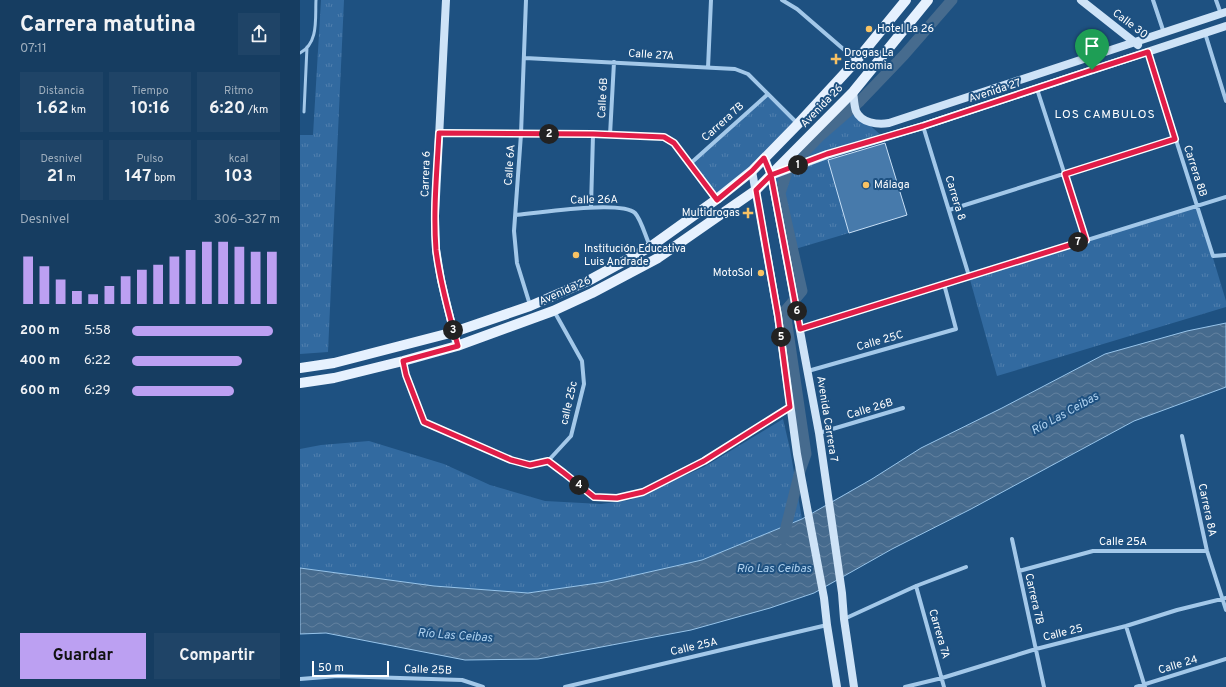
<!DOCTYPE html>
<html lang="es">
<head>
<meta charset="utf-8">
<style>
	body { margin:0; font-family:Overpass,sans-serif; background:#1f4467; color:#f1f3f6; height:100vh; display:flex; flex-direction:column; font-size:15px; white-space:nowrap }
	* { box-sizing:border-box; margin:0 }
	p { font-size:13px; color:#9eaebd }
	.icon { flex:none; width:22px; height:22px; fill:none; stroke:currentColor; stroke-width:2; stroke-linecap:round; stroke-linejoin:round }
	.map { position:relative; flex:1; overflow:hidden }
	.side { display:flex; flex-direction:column; background:#163d61; width:300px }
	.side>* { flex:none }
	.scale { position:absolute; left:12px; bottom:10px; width:77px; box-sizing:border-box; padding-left:4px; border:2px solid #fff; border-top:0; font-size:11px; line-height:14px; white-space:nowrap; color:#fff; -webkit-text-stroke:3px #1e5181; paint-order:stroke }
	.pin { position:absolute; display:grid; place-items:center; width:34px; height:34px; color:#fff; margin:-41px -17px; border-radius:50% 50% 50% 0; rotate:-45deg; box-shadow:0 0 4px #0007 }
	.pin .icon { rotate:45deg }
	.km { position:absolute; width:20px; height:20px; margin:-10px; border-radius:50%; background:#222; color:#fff; font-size:11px; line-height:20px; text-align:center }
	.round { display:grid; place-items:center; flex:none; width:42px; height:42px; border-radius:0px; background:#1f4467 }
	.overview { display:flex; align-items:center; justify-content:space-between; height:68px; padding:0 20px }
	h1 { font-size:22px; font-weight:700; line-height:30px }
	.metrics { display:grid; grid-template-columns:repeat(3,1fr); gap:6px; height:68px; padding:4px 20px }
	.metrics div { display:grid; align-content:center; border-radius:0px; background:#1f4467; text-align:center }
	.metrics b { font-size:17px; font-weight:700 }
	.metrics small { font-size:11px; font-weight:400 }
	.metrics p { font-size:11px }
	.chart { height:112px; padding:8px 20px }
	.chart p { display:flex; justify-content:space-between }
	.chart svg { width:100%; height:72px; margin-top:4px; stroke:#bca0f2; stroke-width:6 }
	.cta { display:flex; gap:8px; margin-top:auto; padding:8px 20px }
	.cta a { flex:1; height:46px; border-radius:0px; background:#bca0f2; color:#111; font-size:16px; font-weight:700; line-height:46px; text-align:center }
	.cta a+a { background:#1f4467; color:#f1f3f6 }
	ul { padding:0 20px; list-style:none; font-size:13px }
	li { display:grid; grid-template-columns:64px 48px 1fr; align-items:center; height:30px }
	li i { height:10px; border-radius:5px; background:#bca0f2 }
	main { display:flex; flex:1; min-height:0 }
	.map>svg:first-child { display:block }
</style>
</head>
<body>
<main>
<section class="side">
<div class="overview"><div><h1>Carrera matutina</h1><p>07:11</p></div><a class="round"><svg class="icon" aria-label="share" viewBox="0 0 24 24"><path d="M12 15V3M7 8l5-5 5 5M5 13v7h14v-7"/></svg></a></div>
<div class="metrics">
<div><p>Distancia</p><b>1.62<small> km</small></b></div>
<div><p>Tiempo</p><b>10:16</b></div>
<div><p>Ritmo</p><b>6:20<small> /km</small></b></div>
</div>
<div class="metrics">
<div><p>Desnivel</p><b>21<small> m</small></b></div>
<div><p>Pulso</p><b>147<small> bpm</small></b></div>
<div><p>kcal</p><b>103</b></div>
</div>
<div class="chart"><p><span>Desnivel</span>306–327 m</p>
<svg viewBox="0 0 160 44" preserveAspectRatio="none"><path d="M5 44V15M15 44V21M25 44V29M35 44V36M45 44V38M55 44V33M65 44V27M75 44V23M85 44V20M95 44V15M105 44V11M115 44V6M125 44V6M135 44V9M145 44V12M155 44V12"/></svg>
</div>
<ul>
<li><b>200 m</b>5:58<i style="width:95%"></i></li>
<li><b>400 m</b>6:22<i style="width:74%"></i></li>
<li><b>600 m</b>6:29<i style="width:69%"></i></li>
</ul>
<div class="cta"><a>Guardar</a><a>Compartir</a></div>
</section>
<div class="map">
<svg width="926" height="687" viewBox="0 0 926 687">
	<defs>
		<pattern id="grass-tufts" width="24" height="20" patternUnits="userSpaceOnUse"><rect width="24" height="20" fill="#326aa0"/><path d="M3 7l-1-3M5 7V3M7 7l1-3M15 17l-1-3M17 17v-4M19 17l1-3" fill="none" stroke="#5180ae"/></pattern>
		<pattern id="water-waves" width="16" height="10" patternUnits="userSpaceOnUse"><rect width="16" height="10" fill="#466b8e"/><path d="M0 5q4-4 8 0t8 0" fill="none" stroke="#62819f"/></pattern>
	</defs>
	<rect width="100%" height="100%" fill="#1e5181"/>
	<path fill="url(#grass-tufts)" d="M21,0H44L28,352L0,354V135H13Z
		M553,92L555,112L583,137L527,155L549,233L485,252L471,175L508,161L499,147Z
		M468,94L498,124L417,199L391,163Z
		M897,205L926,301V307L697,376L669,276Z
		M483,419L490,449L502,519L402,560L305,582L228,593L134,586L0,568V449L21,445L69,441L144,464L190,485L245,501L301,504L330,500L404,467Z"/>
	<path fill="url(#water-waves)" stroke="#97c4ea" d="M926,323V387L834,421L671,509L592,549L514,593L470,608L391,630L238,659L165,660L26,633L0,634V568L134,586L228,593L305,582L402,560L502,519L572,479L621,448L702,408L805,354L887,331Z"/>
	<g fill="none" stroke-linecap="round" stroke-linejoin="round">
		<path stroke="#466b8e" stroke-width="11" d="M483,539L500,471L506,454L485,311L502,291L480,193L488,169L521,135L560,101L604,55L652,0"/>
	</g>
	<path fill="#477aab" stroke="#c8e0f7" d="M585,143L607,215L549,233L528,160Z"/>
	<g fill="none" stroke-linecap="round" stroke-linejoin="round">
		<path stroke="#a3c8e9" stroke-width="3" d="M0,53C19,43 15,18 16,0
			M4,112L7,47"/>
		<path stroke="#a3c8e9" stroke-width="4" d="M226,0L221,134L214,231L217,263L230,305
			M482,0L497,9L556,60
			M853,0L864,33
			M916,0L921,14
			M905,33L926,101
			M848,52L913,256L926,255
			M225,58L435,69L448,74L498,124
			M408,68L411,0
			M737,89L786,240
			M623,126L669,276
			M139,133L293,135L364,137L374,143L417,199
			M310,135L314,62
			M391,163L468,94
			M291,207L293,135
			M649,210L875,139
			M216,215C236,213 321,200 335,213C341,219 346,238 350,246
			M500,329L926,197
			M103,362L106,375L124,422L211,460L231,465L248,461L271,436L284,384L282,361L254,311
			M508,371L656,329L644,284
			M519,433L603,408
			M882,436L907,551L926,610
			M248,461L264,473L294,497L317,499L343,492L404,461L490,407
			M712,539L744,687
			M719,571L793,551H907
			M616,586L644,687
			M544,619L616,586L666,567
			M826,626L845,687
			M0,679L38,676L162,680L183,687
			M265,687L527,625
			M605,687L642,678L736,649L826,626L877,610L926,598
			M836,687L926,659"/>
		<path stroke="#cee3f7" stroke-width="8" d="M146,0L135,216L136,249L141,280L157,346
			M781,0L838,45
			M553,92C554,98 554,105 556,111C561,123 578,125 589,123L926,12
			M465,158L471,175L519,433L542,593L544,619L554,687
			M452,171L478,316L497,454L524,598L527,625L537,687
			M473,175L527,155L623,126L926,26"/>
		<path stroke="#e6f1fe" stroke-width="10" d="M0,368L34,363L154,332L230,306L288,281L350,247L417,199L452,171L498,124L557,60L606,0
			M0,383L34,378L103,361L157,346L253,311L292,293L358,258L456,190L553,92L628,0"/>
	</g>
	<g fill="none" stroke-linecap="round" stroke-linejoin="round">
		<defs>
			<path id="route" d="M792,70L623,126L527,154L471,175L464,158L452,171L417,200L374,143L364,137L293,134L139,133C137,171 133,211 136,250C140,282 149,315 158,346L103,361L106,375L124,422L211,460L230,465L248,461L264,473L294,497L317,498L343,492L404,461L490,407L478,316L456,190L471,175L500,329L786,240L765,174L875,139L848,52L792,70"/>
		</defs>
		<use href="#route" stroke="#fff" stroke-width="8"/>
		<use href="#route" stroke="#e11d48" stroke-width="5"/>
	</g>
	<g fill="#f8c263" stroke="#1e5181" stroke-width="1.5">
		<circle cx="569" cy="29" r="4"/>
		<path d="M534 53h4v4h4v4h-4v4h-4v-4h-4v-4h4z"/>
		<circle cx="566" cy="185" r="4"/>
		<path d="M446 207h4v4h4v4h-4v4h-4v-4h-4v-4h4z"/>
		<circle cx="276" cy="255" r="4"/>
		<circle cx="461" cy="273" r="4"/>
	</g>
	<g text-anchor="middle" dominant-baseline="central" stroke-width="4" stroke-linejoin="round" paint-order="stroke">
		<g font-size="11" fill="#fff" stroke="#1e5181">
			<text transform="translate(830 24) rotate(37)">Calle 30</text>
			<text transform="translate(351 55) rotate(4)">Calle 27A</text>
			<text transform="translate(695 91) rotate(-18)">Avenida 27</text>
			<text transform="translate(303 98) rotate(-87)">Calle 6B</text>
			<text transform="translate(522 106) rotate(-46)">Avenida 26</text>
			<text transform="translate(423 122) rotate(-42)">Carrera 7B</text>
			<text transform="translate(210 165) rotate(-86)">Calle 6A</text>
			<text transform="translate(895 171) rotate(72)">Carrera 8B</text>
			<text transform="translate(126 174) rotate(-88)">Carrera 6</text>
			<text transform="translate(655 198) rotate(73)">Carrera 8</text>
			<text transform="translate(294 200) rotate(-1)">Calle 26A</text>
			<text transform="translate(265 291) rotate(-24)">Avenida 26</text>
			<text transform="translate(580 341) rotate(-16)">Calle 25C</text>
			<text transform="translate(269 403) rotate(-77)">calle 25c</text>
			<text transform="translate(570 409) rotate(-17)">Calle 26B</text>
			<text transform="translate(527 419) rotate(81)">Avenida Carrera 7</text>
			<text transform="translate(907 510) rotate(78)">Carrera 8A</text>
			<text x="823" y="542">Calle 25A</text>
			<text transform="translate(734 599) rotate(77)">Carrera 7B</text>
			<text transform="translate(763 633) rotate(-14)">Calle 25</text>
			<text transform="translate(639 634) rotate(74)">Carrera 7A</text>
			<text transform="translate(394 647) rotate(-13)">Calle 25A</text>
			<text transform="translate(878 665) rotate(-17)">Calle 24</text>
			<text transform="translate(128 670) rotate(2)">Calle 25B</text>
		</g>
		<g font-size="11" fill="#fff" stroke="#1e5181" text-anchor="start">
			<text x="577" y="29">Hotel La 26</text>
			<text x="544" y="53">Drogas La<tspan x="544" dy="13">Economia</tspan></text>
			<text x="574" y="185">Málaga</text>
			<text x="440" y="213" text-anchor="end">Multidrogas</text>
			<text x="284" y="249">Institución Educativa<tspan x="284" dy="13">Luis Andrade</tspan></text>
			<text x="453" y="273" text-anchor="end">MotoSol</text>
		</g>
		<g font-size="12" letter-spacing="1" fill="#fff" stroke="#1e5181">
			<text x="805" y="115">LOS CAMBULOS</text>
		</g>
		<g font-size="12" font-style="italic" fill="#afd2f0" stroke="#1e5181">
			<text transform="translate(765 414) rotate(-29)">Río Las Ceibas</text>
			<text x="474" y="569">Río Las Ceibas</text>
			<text transform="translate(155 636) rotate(4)">Río Las Ceibas</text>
		</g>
	</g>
</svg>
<div class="scale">50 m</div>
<div class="pin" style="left:792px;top:70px;background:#1e9e55"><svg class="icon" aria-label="arrive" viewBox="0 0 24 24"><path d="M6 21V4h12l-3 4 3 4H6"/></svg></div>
<b class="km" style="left:498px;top:165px">1</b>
<b class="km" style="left:249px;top:134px">2</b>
<b class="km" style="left:153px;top:330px">3</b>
<b class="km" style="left:279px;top:485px">4</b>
<b class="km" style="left:481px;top:337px">5</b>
<b class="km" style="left:497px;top:311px">6</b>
<b class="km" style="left:778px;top:242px">7</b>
</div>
</main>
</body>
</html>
